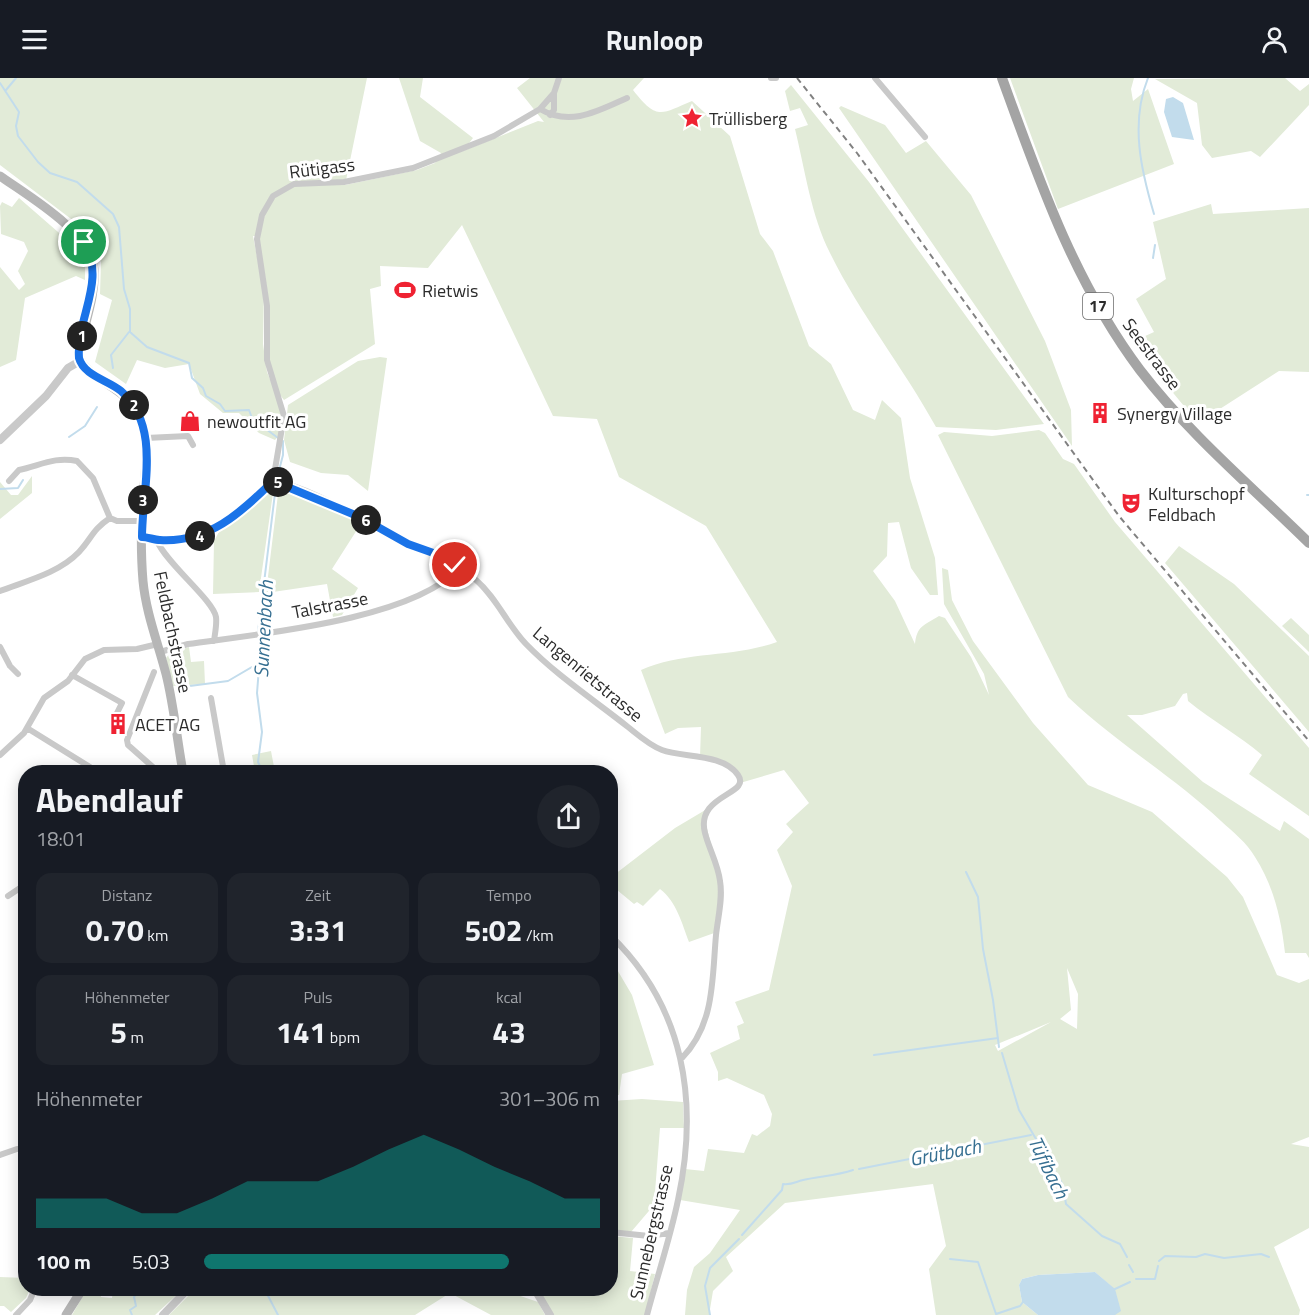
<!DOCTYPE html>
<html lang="de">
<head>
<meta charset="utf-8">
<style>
	body { margin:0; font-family:"Titillium Web",sans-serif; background:#20242c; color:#f1f3f6; height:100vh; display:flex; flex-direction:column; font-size:22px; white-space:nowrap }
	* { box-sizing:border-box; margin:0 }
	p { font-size:20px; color:#9ea1a6 }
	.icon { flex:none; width:33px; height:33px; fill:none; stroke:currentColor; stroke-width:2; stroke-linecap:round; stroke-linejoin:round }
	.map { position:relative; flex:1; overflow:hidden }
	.sheet { position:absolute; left:18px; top:687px; width:600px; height:531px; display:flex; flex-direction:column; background:#171b24; border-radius:24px; box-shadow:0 3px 15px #0003 }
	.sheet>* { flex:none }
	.pin { position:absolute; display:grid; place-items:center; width:51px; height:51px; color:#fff; margin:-26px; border:3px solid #fff; border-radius:50%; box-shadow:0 2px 6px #0007 }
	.km { position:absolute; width:30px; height:30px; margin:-15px; border-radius:50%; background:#222; color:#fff; font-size:16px; line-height:30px; text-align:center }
	.round { display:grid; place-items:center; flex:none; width:63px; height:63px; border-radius:32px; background:#20242c }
	.summary { display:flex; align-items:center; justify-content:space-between; height:102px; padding:0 18px }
	h1 { font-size:33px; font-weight:700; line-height:45px }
	.stats { display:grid; grid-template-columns:repeat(3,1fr); gap:9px; height:102px; padding:6px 18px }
	.stats div { display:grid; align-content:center; border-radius:15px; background:#20242c; text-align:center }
	.stats b { font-size:30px; font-weight:700 }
	.stats small { font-size:16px; font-weight:400 }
	.stats p { font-size:16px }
	.chart { height:168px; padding:12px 18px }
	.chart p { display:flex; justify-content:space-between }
	.chart svg { width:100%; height:108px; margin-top:6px; fill:#0f766e; opacity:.7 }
	ul { padding:0 18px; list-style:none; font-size:20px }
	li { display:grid; grid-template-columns:96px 72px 1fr; align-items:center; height:45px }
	li i { height:15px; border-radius:8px; background:#0f766e }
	header { display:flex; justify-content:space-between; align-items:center; height:78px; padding:0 18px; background:#171b24; font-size:27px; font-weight:700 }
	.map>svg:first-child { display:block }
</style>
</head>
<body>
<header><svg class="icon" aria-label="menu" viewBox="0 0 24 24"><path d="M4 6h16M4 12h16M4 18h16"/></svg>Runloop<svg class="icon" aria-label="person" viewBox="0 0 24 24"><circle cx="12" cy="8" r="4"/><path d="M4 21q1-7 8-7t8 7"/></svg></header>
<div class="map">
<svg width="1309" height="1237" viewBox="0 0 1309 1237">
	<rect width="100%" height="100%" fill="#fff"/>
	<path fill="#e2ebd8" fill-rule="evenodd" d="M0,0H367L345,107L417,92L435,85L441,75L420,63L399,0H423L420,19L473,60L463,73L538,43L544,44L517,10L530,0H644L633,12C657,43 661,36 692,23L730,58L760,156L773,173L809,268L831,286L853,332L875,342L882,322L901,340L910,400L935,480L938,517H930L911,490L899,444L888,445L887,478L873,493L895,523L915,566C917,548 923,548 939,538L945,540L971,579L989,617L984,596L944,526L942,490L948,492L952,522L973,563L1033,645L1088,707L1152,734L1227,799L1243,819L1277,897L1299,905L1309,901V1059L1291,1066L1309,1069V1150L1274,1169L1300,1232L1299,1237H1114L1112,1209L1095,1194L1038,1197L1022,1201L1019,1207L1022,1224L1038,1237H936L929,1191L946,1168L933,1106L785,1125L726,1179L733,1193L713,1213L709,1237H685L687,1212L694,1189L710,1175L740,1132L680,1122L685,1091L704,1093L708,1071L744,1075L752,1056L757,1058L770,1048L772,1036L764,1017L727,1000L718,1003V994L710,975L740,961L737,948L744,945L735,924L769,912L792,808L777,772L793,754L786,746L809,725L784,692L740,705C738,688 714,683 700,679L701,649L678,650L665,656L641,592C684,573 733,580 777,564L706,448L619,399L597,341L553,338L462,147L428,190L380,188L381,208L370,211L375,266L284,322C262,296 271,259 269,228C267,204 261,181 259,158H253L264,214L263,266L267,294L281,328L280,356L275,362L259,355L239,335H223L200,316L189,286L165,290L137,282L126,306L95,284L112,222L100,216L101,184L83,150L0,87ZM1067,890L1078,916L1077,951L1060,941L1071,932ZM1051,944L998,973L995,967Z
		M1010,0H1134L1131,11L1133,23L1148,11L1174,86L1058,131Z
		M1285,0L1300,13L1309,6V27L1260,79L1251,73L1212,80L1202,67L1197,25L1155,1Z
		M791,7L869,104L1044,346L996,352L936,349C903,289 860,236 830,175C811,137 805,92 795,51L808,47L800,30L790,33L785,13Z
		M841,28L885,47L906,75L926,63L971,117L1045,263L1071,332L1072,368L839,30Z
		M19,120L81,174L85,187V202L76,198L25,220L16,282L0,289V189L19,212L25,206L18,193L28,173L24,164L1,156L0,128L2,124L12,129Z
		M1211,126L1213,136L1309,130V294L1279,293L1198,345L1155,293L1162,286L1143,259L1154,254L1136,221L1166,201L1153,144Z
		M380,279L387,280L368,413L348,397L321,395L290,384L284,362L288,327L358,283Z
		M1039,352L1045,355L1063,381L1074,386L1115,444L1309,670V738L1249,696L1262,677C1239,657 1212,643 1188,623L1187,615L1183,616L1175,628L1142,637H1127L1203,704L1280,753L1284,743L1309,761V880L1306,875H1285C1281,840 1274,809 1255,779C1247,765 1233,754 1221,743C1173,698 1115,664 1068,619L938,357L944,354L992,358Z
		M32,398V415L0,441V404L11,417H18Z
		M274,408L259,514L213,516L214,463L220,452Z
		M279,408L362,444L332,491L358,510L342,537L333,539L327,506L266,515Z
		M1179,468L1234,506L1309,578V654L1165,485Z
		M1291,540L1309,557V574L1282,548Z
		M189,569L191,584L204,583L205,606L173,608L166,580L170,575Z
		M271,673L275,694H255L252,677Z
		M707,731L704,739L720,801L717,854L689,864C682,846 677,824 660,811L643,828L637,824L634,826L611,807L610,800L675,750Z
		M612,883L632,917L654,987L622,996L619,1017H611Z
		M642,1021L683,1024L684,1050H660L654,1127L631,1154L611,1152V1023Z
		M611,1158L633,1160L630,1193L655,1196L645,1237H553L537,1211L610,1210Z
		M0,1199L25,1200L26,1210L30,1211L26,1220L11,1234L4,1228H0Z
		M196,1210L500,1211L538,1224L545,1237H491L450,1215L415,1237H169Z
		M87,1211H99L101,1219L112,1220L113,1211H183L155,1237H72Z"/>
	<path fill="#c2dcec" d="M1173,19L1183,25L1194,62L1172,59L1164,34L1166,21Z
		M1095,1194L1115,1211L1121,1233L1115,1237H1038L1022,1224L1019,1207L1022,1201L1038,1197Z"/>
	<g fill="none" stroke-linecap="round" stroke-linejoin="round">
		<path stroke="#c2dcec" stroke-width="2" d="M1148,0C1130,45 1141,92 1154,136
			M0,5L19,34L16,48L18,58L38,84L50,95L77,104L113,136L119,149L124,211L130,231V254L147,269L189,285L192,300L203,310L206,318L220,326L225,333L249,332L255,348L266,351L278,360
			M6,12L16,0
			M1153,180L1155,167
			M113,290L111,277L129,254
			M69,359L85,348L97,329
			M277,400L283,377V363
			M0,411L18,410L23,402
			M1307,417H1309
			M258,554L276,407
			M258,559L260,577L257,615L262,654L258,684L263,694
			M182,609L228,603L257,586
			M966,794L978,819L983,871L993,922L999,969
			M1002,975L1019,1032L1063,1107L1066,1126L1102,1158L1120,1166L1127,1179
			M874,977L998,960
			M859,1091L1031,1057
			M742,1157L782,1112L783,1106C792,1107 795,1104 803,1102C819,1098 836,1098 853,1092
			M950,1181L978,1184L996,1236L1020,1228L1023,1224
			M1159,1183L1165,1178L1196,1179L1205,1176L1224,1180L1261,1176L1269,1179
			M1129,1187L1133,1194
			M1136,1201H1155L1158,1188
			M262,1210L265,1212L278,1237
			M1115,1211L1130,1204
			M132,1237L130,1232L136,1228L134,1219L141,1210
			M710,1237L705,1208L710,1190L739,1161"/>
		<path stroke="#c9c9c9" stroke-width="6" d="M771,0H776
			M875,0L925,59
			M540,31C570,49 598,33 627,20
			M550,37L554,32V15
			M146,360L188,358L193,367
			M9,403L19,392C39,388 55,378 77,383L93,400L110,440L117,443H142
			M273,403C322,412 363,446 408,467C434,479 451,481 476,502C496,519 507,546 526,566C556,597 594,622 628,649C638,657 649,667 662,672C683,680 723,675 738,697C752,717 695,716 705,755C709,771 718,786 720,803C723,820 718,839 716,857C712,901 715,946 682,980
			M142,459L157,463L176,461L210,454L253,423L273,403L284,338L267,282V228L257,161L262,137L273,118L294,106L344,104L413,90L494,58L540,31L554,15L559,0
			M157,463C167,486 213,522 216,539C217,546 215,555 214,563
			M0,513C26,503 59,495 79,474C92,460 92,452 110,440
			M0,569L10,588L18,596
			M160,574L188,566C258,556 413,542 459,490
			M154,594L127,662L128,667L154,690L155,694
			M72,597L122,625L115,639
			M211,620L224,694
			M27,650L98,694
			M0,677L24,655L44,620L68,603L85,581L104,572L137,571L158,566
			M8,818L26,806
			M610,857C685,929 699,1024 678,1122C670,1161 657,1199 647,1237
			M0,1077L17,1071
			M610,1154L649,1158L669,1155
			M16,1237L30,1222L35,1210"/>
		<path stroke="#c9c9c9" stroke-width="8" d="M0,362L46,318L68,290L80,283
			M534,1210L550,1237
			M163,1237L189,1210"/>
		<path stroke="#b6b6b6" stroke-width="9" d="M0,98C28,118 91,154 94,191C96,218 84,247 79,273C78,301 133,308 142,344C150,373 144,402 142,430C141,454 141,479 143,503C146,535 158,565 166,596C174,628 177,662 183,694
			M66,1237L83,1210"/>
		<path stroke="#a4a4a4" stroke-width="10" d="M1002,0C1039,102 1074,204 1140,292C1189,356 1251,408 1309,465"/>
		<path stroke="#818181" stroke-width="2" stroke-dasharray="6 4.5" stroke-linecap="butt" d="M797,0L857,75L1119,438L1309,663"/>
	</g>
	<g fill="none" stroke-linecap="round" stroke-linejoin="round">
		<defs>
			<path id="route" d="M84,164C107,204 76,239 79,280C84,298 108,302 121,313C162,349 142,411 142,459C148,459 154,462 160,462C208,465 241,435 273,403L360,439L408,466L439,477L455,487"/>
		</defs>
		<use href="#route" stroke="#fff" stroke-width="12"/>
		<use href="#route" stroke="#1a73e8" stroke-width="8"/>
	</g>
	<defs>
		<symbol id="sight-bare" viewBox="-9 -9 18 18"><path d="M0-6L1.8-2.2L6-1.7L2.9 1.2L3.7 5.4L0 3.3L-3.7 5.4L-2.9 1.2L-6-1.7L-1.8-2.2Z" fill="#ef2232" stroke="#fff" stroke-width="2.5" paint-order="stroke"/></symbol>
		<symbol id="stadium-bare" viewBox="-9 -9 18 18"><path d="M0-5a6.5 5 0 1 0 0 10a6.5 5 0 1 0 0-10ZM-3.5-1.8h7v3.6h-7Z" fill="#ef2232" stroke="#fff" stroke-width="2.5" paint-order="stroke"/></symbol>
		<symbol id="building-bare" viewBox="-9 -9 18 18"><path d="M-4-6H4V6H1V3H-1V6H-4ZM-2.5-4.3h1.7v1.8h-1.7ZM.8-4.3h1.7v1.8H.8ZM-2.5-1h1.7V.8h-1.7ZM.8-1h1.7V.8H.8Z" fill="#ef2232" stroke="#fff" stroke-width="2.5" paint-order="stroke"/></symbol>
		<symbol id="shop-bare" viewBox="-9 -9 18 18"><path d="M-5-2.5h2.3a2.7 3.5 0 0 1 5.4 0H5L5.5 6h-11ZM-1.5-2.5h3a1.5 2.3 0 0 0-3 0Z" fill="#ef2232" stroke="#fff" stroke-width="2.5" paint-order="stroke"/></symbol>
		<symbol id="theatre-bare" viewBox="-9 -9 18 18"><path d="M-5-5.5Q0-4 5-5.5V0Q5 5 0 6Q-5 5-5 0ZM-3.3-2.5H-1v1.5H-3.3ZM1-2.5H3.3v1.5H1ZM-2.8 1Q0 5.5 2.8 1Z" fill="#ef2232" stroke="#fff" stroke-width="2.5" paint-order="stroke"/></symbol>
	</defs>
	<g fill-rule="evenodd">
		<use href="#sight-bare" x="677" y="25" width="30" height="30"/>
		<use href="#stadium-bare" x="390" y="197" width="30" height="30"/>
		<use href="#building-bare" x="1085" y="320" width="30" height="30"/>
		<use href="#shop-bare" x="175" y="328" width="30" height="30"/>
		<use href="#theatre-bare" x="1116" y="410" width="30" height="30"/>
		<use href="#building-bare" x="103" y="631" width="30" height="30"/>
	</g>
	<g text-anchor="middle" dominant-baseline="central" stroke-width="6" stroke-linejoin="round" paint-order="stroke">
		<rect fill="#fff" stroke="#6b6b6b" stroke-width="1.5" x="1083" y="215" width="30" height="26" rx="4.5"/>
		<g font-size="16" font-weight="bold" fill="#2c2c2c">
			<text x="1098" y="228">17</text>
		</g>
		<g font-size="18" fill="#2c2c2c" stroke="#fff" text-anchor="start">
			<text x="709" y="40">Trüllisberg</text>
			<text x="422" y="212">Rietwis</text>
			<text x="1117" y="335">Synergy Village</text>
			<text x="207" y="343">newoutfit AG</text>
			<text x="1148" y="415">Kulturschopf<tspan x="1148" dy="21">Feldbach</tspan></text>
			<text x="135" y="646">ACET AG</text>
		</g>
		<g font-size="18" fill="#2c2c2c" stroke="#fff">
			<text transform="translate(322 90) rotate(-7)">Rütigass</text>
			<text transform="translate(1152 276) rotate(53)">Seestrasse</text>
			<text transform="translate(330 527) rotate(-11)">Talstrasse</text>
			<text transform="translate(173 554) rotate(78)">Feldbachstrasse</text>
			<text transform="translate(588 596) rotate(40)">Langenrietstrasse</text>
			<text transform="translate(651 1154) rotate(-77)">Sunnebergstrasse</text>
		</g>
		<g font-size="20" font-style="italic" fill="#366f91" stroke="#fff">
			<text transform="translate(263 551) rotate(-87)">Sunnenbach</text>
			<text transform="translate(945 1074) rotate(-11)">Grütbach</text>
			<text transform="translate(1049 1089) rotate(64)">Tüfibach</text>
		</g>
	</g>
</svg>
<div class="pin" style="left:84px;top:164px;background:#1e9e55"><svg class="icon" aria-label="arrive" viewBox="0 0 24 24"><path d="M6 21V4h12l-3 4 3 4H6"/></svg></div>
<div class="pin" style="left:455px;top:487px;background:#d93025"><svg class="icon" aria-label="check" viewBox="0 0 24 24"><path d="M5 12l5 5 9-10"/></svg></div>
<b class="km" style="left:82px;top:258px">1</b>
<b class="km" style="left:134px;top:327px">2</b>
<b class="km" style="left:143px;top:422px">3</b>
<b class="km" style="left:200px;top:458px">4</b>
<b class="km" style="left:278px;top:404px">5</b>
<b class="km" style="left:366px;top:442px">6</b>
<section class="sheet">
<div class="summary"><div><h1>Abendlauf</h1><p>18:01</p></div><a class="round"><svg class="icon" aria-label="share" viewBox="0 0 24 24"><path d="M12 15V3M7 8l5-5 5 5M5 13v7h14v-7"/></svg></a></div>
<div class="stats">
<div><p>Distanz</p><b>0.70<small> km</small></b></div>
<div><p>Zeit</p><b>3:31</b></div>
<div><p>Tempo</p><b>5:02<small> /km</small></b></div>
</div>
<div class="stats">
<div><p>Höhenmeter</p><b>5<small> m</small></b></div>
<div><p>Puls</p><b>141<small> bpm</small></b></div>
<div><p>kcal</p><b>43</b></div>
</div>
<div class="chart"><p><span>Höhenmeter</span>301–306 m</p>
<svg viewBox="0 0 160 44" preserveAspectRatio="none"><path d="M0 44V32L10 32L20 32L30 38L40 38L50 32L60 25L70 25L80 25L90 19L100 12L110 6L120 12L130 19L140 25L150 32L160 32V44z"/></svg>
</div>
<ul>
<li><b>100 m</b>5:03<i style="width:77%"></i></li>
</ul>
</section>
</div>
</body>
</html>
